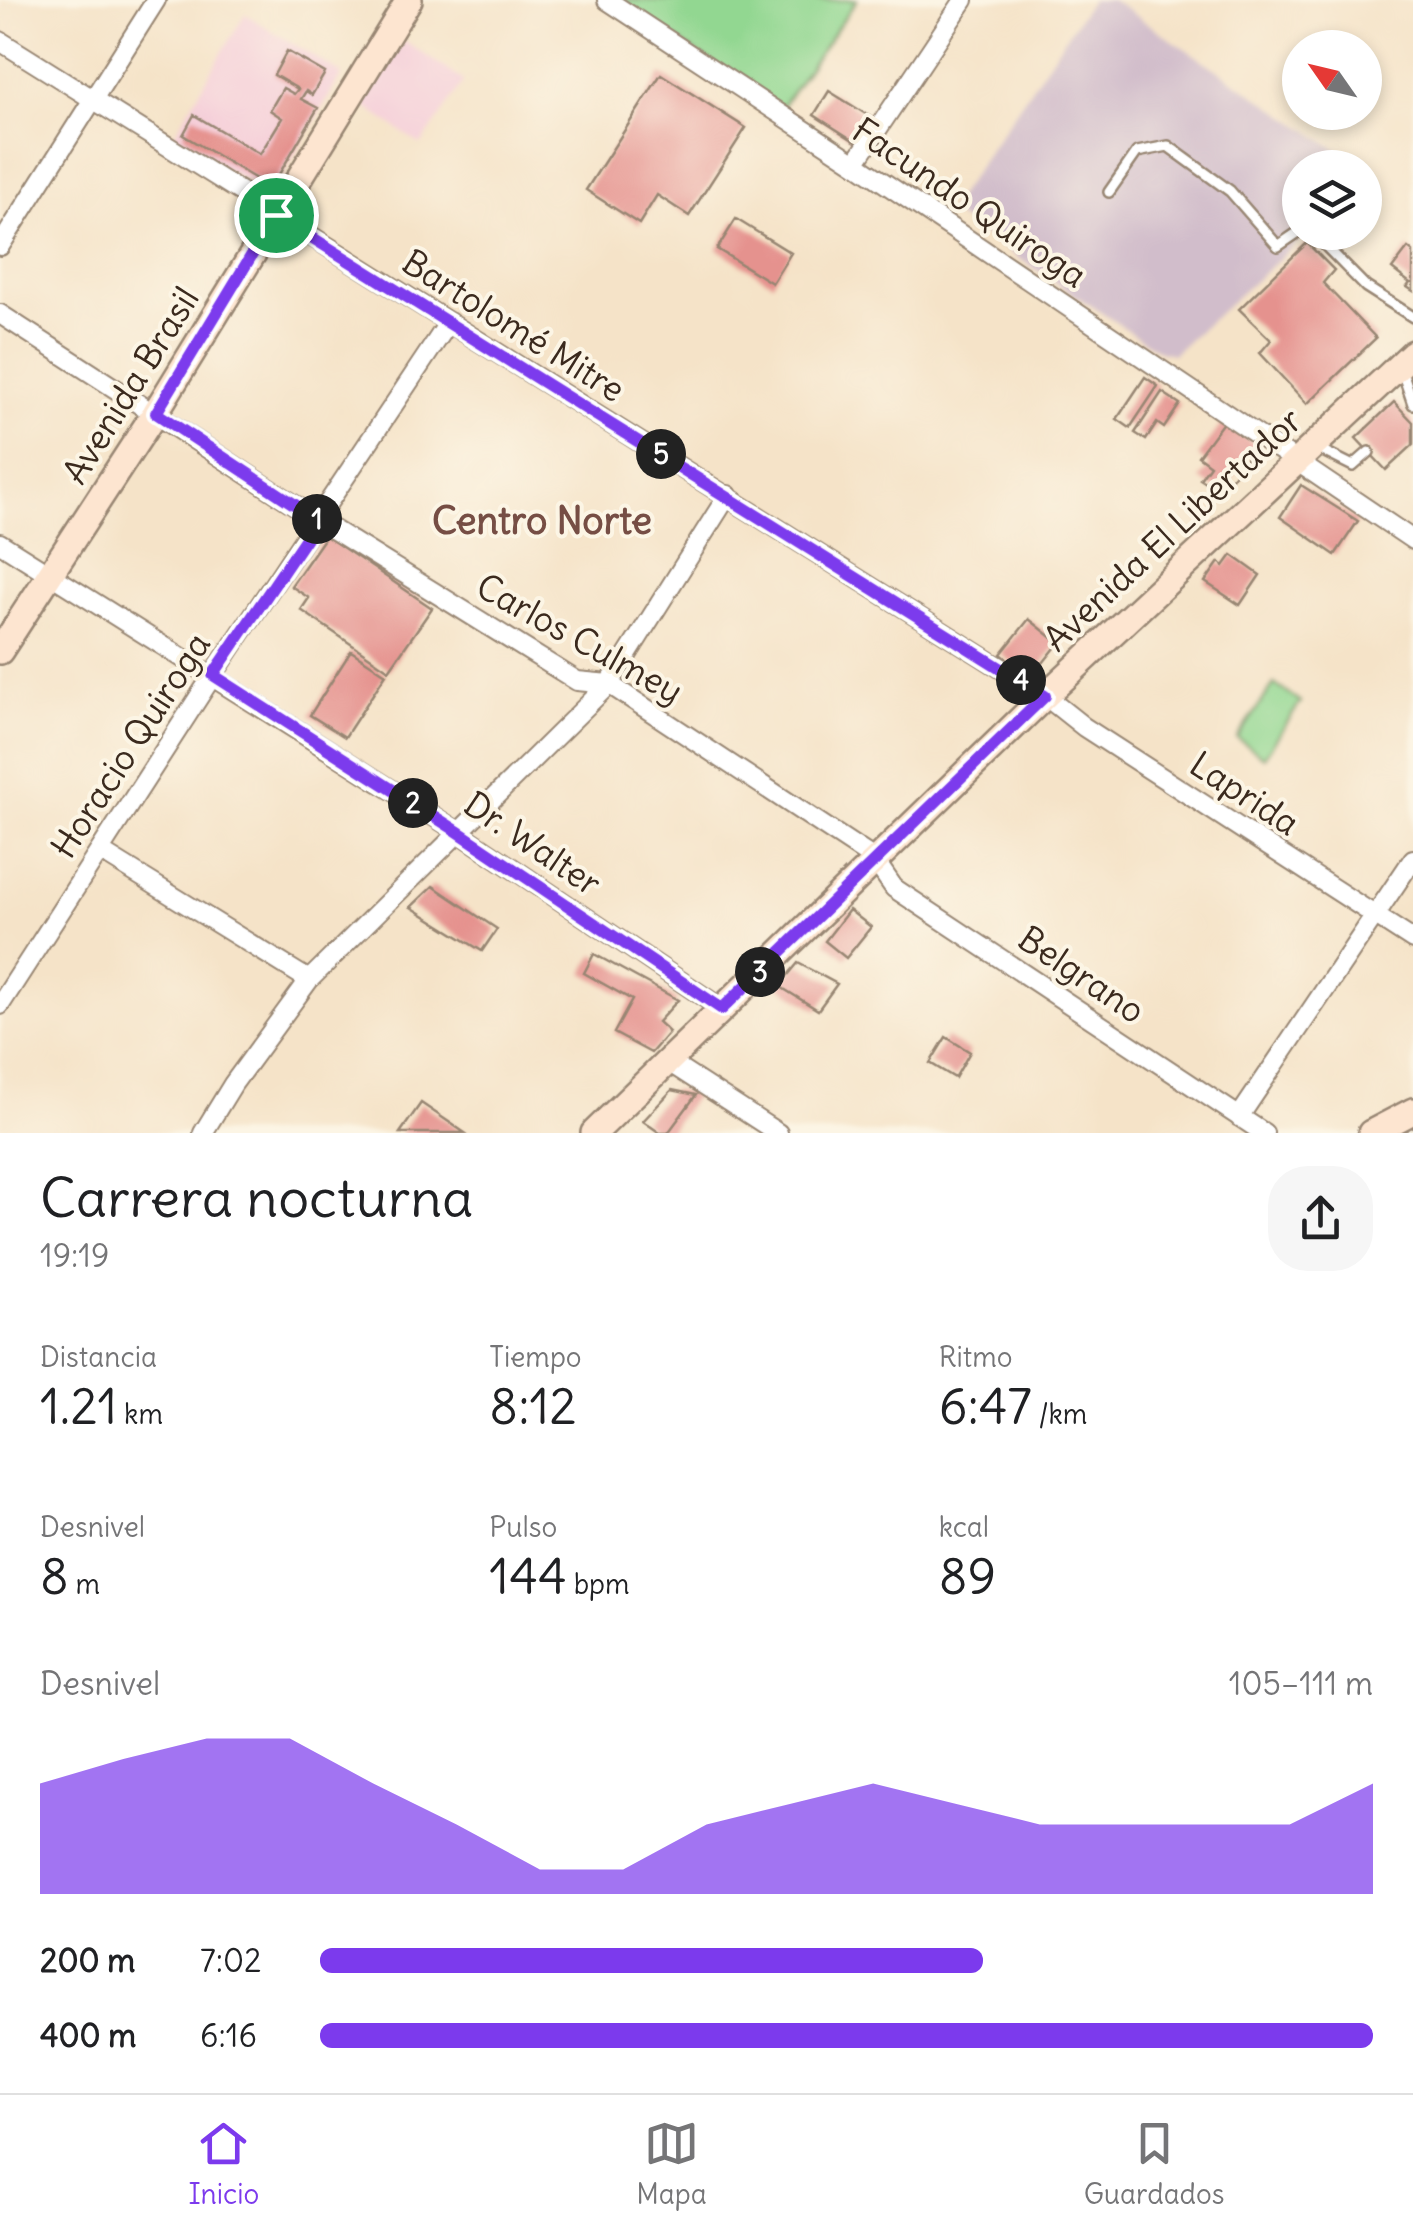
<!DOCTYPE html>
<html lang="es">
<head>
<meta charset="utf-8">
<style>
	body { margin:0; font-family:Delius,sans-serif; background:#f6f6f6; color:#202124; height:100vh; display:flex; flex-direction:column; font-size:38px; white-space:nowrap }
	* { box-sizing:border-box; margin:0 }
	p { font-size:32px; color:#757577 }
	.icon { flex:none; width:55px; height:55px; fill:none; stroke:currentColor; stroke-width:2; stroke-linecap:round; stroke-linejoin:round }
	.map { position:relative; height:1133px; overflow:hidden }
	.sheet { display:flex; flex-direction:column; background:#fff; flex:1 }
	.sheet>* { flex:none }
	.needle { width:65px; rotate:304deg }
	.buttons { position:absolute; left:1282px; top:30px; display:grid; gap:20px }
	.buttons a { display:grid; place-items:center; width:100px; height:100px; border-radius:50%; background:#fff; box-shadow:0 5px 15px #0003; font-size:50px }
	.pin { position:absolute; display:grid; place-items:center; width:85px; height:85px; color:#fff; margin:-42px; border:5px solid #fff; border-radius:50%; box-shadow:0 2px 10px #0007 }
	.km { position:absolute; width:50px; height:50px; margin:-25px; border-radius:50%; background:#222; color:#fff; font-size:28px; line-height:50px; text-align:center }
	.round { display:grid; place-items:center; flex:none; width:105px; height:105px; border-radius:40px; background:#f6f6f6 }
	.summary { display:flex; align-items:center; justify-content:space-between; height:170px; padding:0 40px }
	h1 { font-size:55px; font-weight:600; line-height:75px }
	.figures { display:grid; grid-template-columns:repeat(3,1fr); gap:15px; height:170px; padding:10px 40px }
	.figures div { display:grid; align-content:center }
	.figures b { font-size:50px; font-weight:600 }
	.figures small { font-size:28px; font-weight:400 }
	.figures p { font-size:28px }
	.chart { height:280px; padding:20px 40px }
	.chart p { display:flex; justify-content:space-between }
	.chart svg { width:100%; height:180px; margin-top:10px; fill:#7c3aed; opacity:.7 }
	ul { padding:0 40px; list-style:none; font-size:32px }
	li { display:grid; grid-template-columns:160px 120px 1fr; align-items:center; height:75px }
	li i { height:25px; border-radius:12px; background:#7c3aed }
	.menu { display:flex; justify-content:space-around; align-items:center; height:140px; border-top:2px solid #e0e0e0; background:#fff; font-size:28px; color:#757577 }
	.menu a { display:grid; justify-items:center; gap:5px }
	.menu .selected { color:#7c3aed }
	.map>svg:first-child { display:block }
</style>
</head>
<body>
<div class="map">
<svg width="1413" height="1133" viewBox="0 0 1413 1133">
	<rect width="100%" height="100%" fill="#fcf5e5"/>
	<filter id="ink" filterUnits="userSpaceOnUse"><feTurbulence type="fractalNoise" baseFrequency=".01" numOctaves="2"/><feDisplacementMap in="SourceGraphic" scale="20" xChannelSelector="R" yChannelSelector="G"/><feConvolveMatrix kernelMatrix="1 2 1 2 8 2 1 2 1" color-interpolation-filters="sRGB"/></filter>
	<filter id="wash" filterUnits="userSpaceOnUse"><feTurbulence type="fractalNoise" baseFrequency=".0048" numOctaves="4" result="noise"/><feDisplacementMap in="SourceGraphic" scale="40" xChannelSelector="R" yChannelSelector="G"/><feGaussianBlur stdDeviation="2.25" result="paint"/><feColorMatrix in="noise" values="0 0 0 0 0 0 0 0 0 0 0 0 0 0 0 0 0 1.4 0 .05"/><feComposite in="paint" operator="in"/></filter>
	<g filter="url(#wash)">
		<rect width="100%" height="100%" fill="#f5e3c8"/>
		<path fill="#f5cfd9" d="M245,14L342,74L271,195L172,138Z
			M404,41L464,81L421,145L361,104Z"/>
		<path fill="#d1bdcb" d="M1091,0H1112L1365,168H1300V232L1308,233L1173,354L1159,351L948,211Z"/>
		<path fill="#92d791" stroke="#668058" stroke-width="2.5" d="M618,0H857L780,109Z
			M1274,684L1301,702L1264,757L1237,738Z"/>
		<g id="blocks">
			<path fill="#e5928e" d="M287,51L325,73L312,95L306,91L301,99L318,108L271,188L183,135L194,115L260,154L282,118L270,110L283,88L294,94L298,89L274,75Z
				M661,74L746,128L689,216L657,195L639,224L586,190Z
				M829,91L872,118L856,142L814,115Z
				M736,219L791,253L772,283L717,249Z
				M1307,243L1334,270L1323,283L1376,338L1307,404L1260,353L1271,340L1239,309Z
				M1408,248L1413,252V291L1407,287L1410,283L1392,269Z
				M1145,377L1158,386L1130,428L1117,419Z
				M1162,392L1180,404L1164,428L1157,423L1146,440L1135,433Z
				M1394,402L1413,422V445L1386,470L1356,438Z
				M1224,421L1256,445L1229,482L1223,481L1217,490L1200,479L1210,465L1198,456Z
				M1301,485L1358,521L1335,555L1280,517Z
				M326,536L432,608L389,670L301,610L309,598L291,586Z
				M1232,555L1260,575L1240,605L1205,582L1219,562L1224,566Z
				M1029,619L1059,643L1031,678L1001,654Z
				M351,651L386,674L345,737L310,715Z
				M433,886L497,929L482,951L411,907Z
				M849,910L871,927L846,958L825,941Z
				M594,954L678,1000L658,1022L669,1032L651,1053L614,1033L632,1000L584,973Z
				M798,963L837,984L818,1010L779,986Z
				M946,1037L970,1052L955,1078L930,1063Z
				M672,1090L696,1095L668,1133H660L643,1121Z
				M421,1103L465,1133H400Z"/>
		</g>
	</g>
	<g filter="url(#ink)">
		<use href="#blocks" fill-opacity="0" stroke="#988673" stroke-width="2.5"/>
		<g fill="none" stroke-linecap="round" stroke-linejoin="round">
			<defs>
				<path id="service" d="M1109,192L1137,152L1168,146L1230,191L1278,246L1300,231
					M1312,232L1366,287L1413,317
					M1401,368L1413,404
					M1315,447L1353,466L1369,452"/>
				<path id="minor" d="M607,0L855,163L1413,540
					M0,41L1045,696L1084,727L1413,940
					M855,163L964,0
					M0,246L156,0
					M0,314L318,520L577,681L609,684L874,859L894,888L1264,1133
					M0,543L457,831L722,1009
					M100,851L309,980
					M0,1005L213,675L449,322
					M667,1061L778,1133
					M1239,1117L1413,859
					M203,1133L233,1084L309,980L609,684L728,495"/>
				<path id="secondary" d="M0,651L155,413L409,0
					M594,1133L1045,696L1413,353
					M1371,1133L1413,1111"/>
			</defs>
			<use href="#service" stroke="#988673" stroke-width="14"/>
			<use href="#minor" stroke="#988673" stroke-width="22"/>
			<use href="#secondary" stroke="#988673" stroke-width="30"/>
			<use href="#service" stroke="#fff" stroke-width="9"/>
			<use href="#minor" stroke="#fff" stroke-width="18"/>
			<use href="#secondary" stroke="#fde5d0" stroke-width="25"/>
		</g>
	</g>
	<g fill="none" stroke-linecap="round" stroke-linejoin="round" filter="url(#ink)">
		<defs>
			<path id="route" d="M276,215L1045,696L722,1009L457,831L213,675L318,520L156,413Z"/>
		</defs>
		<use href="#route" stroke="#fff" stroke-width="20"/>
		<use href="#route" stroke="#7c3aed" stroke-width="12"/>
	</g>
	<g text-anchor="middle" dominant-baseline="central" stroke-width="8" stroke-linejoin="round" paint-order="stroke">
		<g font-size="35" fill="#3b2a1e" stroke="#fcf5e5">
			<text transform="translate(970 202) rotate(34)">Facundo Quiroga</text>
			<text transform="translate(514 325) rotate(32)">Bartolomé Mitre</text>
			<text transform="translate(130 385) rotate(-58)">Avenida Brasil</text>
			<text transform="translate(1172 529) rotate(-43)">Avenida El Libertador</text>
			<text transform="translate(580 638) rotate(29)">Carlos Culmey</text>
			<text transform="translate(130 745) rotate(-57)">Horacio Quiroga</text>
			<text transform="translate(1245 793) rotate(33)">Laprida</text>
			<text transform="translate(533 843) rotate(34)">Dr. Walter</text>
			<text transform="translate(1082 974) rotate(34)">Belgrano</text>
		</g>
		<g font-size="38" font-weight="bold" fill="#764e45" stroke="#fcf5e5">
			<text x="542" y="520">Centro Norte</text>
		</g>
	</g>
</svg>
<div class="buttons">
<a><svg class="needle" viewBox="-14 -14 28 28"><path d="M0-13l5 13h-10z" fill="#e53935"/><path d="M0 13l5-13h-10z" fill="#757577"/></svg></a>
<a><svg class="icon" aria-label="layers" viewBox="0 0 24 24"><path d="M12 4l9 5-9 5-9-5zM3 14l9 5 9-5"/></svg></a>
</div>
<div class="pin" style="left:276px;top:215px;background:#1e9e55"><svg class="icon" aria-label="arrive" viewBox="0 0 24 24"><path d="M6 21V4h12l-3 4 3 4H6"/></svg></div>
<b class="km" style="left:317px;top:519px">1</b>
<b class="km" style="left:413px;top:803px">2</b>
<b class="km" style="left:760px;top:972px">3</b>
<b class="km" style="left:1021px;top:680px">4</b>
<b class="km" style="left:661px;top:454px">5</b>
</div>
<section class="sheet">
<div class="summary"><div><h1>Carrera nocturna</h1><p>19:19</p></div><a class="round"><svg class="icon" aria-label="share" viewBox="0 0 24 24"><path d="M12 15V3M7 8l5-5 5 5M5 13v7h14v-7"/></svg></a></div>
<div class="figures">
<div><p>Distancia</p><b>1.21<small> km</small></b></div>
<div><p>Tiempo</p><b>8:12</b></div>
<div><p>Ritmo</p><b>6:47<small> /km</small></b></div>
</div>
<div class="figures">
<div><p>Desnivel</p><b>8<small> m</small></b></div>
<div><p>Pulso</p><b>144<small> bpm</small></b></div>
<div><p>kcal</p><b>89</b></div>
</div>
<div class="chart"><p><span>Desnivel</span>105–111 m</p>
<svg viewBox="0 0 160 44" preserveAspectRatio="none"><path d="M0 44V17L10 11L20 6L30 6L40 17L50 27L60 38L70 38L80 27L90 22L100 17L110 22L120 27L130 27L140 27L150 27L160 17V44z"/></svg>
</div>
<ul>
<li><b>200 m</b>7:02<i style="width:63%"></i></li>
<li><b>400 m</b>6:16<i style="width:100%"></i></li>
</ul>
</section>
<nav class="menu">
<a class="selected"><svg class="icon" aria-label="home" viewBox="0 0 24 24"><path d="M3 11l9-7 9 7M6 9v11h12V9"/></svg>Inicio</a>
<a><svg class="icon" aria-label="map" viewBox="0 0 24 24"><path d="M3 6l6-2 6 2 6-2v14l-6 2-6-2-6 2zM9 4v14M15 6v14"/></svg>Mapa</a>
<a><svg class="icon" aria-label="saved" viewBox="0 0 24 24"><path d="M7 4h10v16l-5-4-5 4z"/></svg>Guardados</a>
</nav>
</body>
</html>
